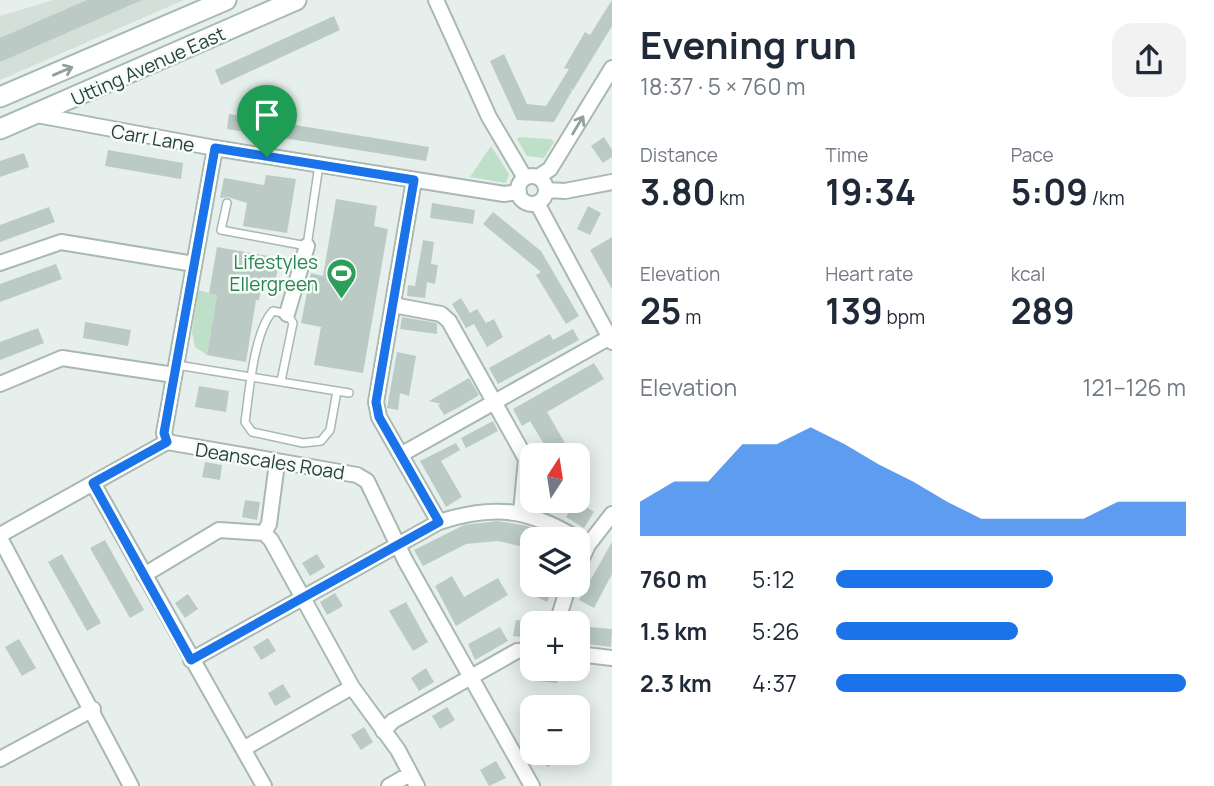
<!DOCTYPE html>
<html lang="en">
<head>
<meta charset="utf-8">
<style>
	body { margin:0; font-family:Manrope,sans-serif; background:#f2f2f3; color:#1f2937; height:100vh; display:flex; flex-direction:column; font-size:26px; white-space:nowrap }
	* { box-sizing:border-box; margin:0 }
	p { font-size:23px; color:#747a83 }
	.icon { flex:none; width:38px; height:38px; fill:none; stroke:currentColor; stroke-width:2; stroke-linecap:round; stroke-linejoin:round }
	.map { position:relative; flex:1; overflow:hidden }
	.side { display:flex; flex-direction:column; background:#fff; width:602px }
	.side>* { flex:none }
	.needle { width:46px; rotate:12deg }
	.buttons { position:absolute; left:520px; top:443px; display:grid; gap:14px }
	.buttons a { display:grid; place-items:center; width:70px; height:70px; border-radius:14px; background:#fff; box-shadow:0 4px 18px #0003; font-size:35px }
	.pin { position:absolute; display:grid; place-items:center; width:60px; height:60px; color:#fff; margin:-72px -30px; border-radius:50% 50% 50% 0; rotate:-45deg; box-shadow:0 0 7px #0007 }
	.pin .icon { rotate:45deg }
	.round { display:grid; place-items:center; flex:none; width:74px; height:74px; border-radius:21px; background:#f2f2f3 }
	.head { display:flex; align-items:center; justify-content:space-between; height:119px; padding:0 28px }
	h1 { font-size:38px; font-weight:700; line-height:52px }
	.stats { display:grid; grid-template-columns:repeat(3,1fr); gap:10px; height:119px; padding:7px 28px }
	.stats div { display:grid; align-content:center }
	.stats b { font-size:35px; font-weight:700 }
	.stats small { font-size:19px; font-weight:400 }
	.stats p { font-size:19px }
	.chart { height:196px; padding:14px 28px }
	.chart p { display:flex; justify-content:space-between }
	.chart svg { width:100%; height:126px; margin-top:7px; fill:#1a73e8; opacity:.7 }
	ul { padding:0 28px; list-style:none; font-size:23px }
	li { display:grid; grid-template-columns:112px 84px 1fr; align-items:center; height:52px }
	li i { height:18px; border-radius:9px; background:#1a73e8 }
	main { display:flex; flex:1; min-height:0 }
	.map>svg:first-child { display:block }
</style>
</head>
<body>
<main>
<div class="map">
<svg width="612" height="786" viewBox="0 0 612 786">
	<rect width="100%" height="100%" fill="#e6efeb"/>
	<path fill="#d4dfda" d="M53,0H184L0,80V16Z"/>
	<path fill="#bfe0c8" d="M519,137L551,139L554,142L544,158L527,156L517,139Z
		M491,146L509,174L506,183L470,177Z
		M198,290L217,295L207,355L195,347L192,332Z"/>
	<path fill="#bbcac4" d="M87,0H142L0,62V38Z
		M612,0V26L573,90L570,88L572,91L554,122L517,120L490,61L504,54L527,104L546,106L569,69L564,68L585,32L590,35Z
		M334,16L340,30L221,85L215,70Z
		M229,114L429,147L426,161L227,129Z
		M604,137L612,150V157L603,163L591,146Z
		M108,150L183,163L181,179L105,166Z
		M24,153L29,167L0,177V161Z
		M266,175L296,179L287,233L243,226L247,203L228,197L220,198L224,178L264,185Z
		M336,199L377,206L374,226L388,229L363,373L314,365L321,327L301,323L311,273L323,276Z
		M432,203L475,210L473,224L430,218Z
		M588,206L601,213L590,235L577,229Z
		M49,207L55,222L0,242V225Z
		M493,212L541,251L579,316L566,324L536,275L541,272L483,224Z
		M612,237V289L590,250Z
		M423,240L434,242L431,264L438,265L435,284L427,282L425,298L407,296L408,285L415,286Z
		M217,247L280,258L275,282L263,280L259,300H256L246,362L207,355L217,295L209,293Z
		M56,264L62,279L0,302V284Z
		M461,298L470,313L477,309L486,323L494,319L503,337L487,347L474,324L466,328L452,304Z
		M402,317L437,323V334L400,329Z
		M85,322L131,330L128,346L83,338Z
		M38,328L44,343L0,360V342Z
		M573,329L579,340L498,384L489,368L550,334L553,340Z
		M397,352L416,356L409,396L400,393L398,410L387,408Z
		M594,363L604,379L547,412L566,445L550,454L530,421L522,426L513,409Z
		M469,378L479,395L461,406L444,415L438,405L441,404L429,401Z
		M199,386L229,391L226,412L195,407Z
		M493,421L498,431L466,448L461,438Z
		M456,443L460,450L441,461L462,497L446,507L420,461Z
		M205,462L222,465L220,480L202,477Z
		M245,500L260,502L257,520L242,517Z
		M576,500L594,512L584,528L566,517Z
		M497,521L528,526L555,539H532V549L498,541L466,544L423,566L414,550L464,525Z
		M105,540L144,610L130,618L90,548Z
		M612,542V574L594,608L579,600Z
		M62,554L101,623L87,631L48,562Z
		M317,554L325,567L310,576L302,563Z
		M452,576L464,597L498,578L508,595L456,626L435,586Z
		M536,584H556L547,602L531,594Z
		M335,593L343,606L327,615L320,602Z
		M188,594L198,609L185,618L175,603Z
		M406,602L428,642L413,651L389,611Z
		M516,620L532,621V638L513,636Z
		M578,626L612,629L611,647L578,643Z
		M500,627L508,641L475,660L468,644Z
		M268,638L276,651L261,660L253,647Z
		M19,639L36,668L22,676L5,647Z
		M426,668L434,682L419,691L411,678Z
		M538,668H558L557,683L537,681Z
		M283,684L291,697L275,706L268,693Z
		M447,707L455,720L440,729L432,716Z
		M364,727L373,742L361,750L351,735Z
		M539,752H574L547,767Z
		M496,761L506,778L489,786L480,770Z"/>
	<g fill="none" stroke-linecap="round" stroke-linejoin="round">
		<defs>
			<path id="lane" d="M227,203L221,230L307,246L319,165
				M177,365L349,393
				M281,381L293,323L287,314L273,311C254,331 249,393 245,422L252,432L303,443L321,441L330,430L337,391"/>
			<path id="street" d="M436,0L489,117L525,178
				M37,115L215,148L504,194L519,192
				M518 190a14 14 0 1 1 28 0a14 14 0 1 1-28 0Z
				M538,177L550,169L612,68
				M414,180L376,402L379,417L439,522
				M546,190L565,191L612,182
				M537,203L612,342
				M0,263L61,242L194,264
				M393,305L441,314L449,321L526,459L521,512
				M287,314L307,246
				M0,384L62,358L174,375
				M167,442L164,433L215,148
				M402,454L612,336
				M277,463L269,524L264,533L271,540L352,687L398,750L417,786
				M93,483L264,786
				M0,535L167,442L357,475L367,481L405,560L532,786
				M0,538L131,786
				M578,567L588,545L612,514
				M144,575L219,530L264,533
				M557,623L569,584
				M578,654L612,658
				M191,660L439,522C501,502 534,511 588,545
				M383,731L393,721L517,651L532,650
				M243,749L352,687
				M0,759L93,709
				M389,786L410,774"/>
			<path id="secondary" d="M0,97L226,0
				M0,129L296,0"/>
		</defs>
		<use href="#lane" stroke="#a8b8b2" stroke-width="10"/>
		<use href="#street" stroke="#a8b8b2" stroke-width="18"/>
		<use href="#secondary" stroke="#a4bbb3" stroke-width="23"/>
		<use href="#lane" stroke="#fff" stroke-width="7"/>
		<use href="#street" stroke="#fff" stroke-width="14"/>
		<use href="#secondary" stroke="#fff" stroke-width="19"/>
	</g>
	<defs><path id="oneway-shaft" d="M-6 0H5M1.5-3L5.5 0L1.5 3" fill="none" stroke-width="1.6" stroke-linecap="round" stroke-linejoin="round" transform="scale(1.75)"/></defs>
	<g stroke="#92a09c">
		<use href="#oneway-shaft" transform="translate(63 71) rotate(-23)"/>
		<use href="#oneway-shaft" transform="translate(578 125) rotate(-59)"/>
	</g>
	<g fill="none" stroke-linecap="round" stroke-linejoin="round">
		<defs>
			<path id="route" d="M215,148L414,180L376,402L379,417L439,522L191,660L93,483L167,442L164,433Z"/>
		</defs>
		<use href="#route" stroke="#fff" stroke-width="14"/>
		<use href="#route" stroke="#1a73e8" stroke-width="9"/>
	</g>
	<defs>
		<symbol id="stadium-pin" viewBox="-11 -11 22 30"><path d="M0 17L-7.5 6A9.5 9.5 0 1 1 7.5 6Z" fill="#2e9e5b" stroke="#f7fbf9"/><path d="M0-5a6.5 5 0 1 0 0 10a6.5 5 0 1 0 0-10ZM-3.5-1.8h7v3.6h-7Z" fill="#fff"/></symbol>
	</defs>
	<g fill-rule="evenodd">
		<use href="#stadium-pin" x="324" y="256" width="35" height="47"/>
	</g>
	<g text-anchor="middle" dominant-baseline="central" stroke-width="5" stroke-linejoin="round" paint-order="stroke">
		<g font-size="19" fill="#24423a" stroke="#f7fbf9">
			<text transform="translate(148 66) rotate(-24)">Utting Avenue East</text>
			<text transform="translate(153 138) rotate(10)">Carr Lane</text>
			<text transform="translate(270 461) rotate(9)">Deanscales Road</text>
		</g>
		<g font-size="19" fill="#27864d" stroke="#f7fbf9" text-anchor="end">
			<text x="318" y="262">Lifestyles<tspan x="318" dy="22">Ellergreen</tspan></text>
		</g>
	</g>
</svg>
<div class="buttons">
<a><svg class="needle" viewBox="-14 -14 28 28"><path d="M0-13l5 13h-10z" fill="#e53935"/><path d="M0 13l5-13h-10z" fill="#747a83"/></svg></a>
<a><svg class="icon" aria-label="layers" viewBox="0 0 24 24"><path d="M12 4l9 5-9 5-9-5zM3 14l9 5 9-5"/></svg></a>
<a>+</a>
<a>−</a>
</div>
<div class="pin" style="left:267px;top:157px;background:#1e9e55"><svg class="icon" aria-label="arrive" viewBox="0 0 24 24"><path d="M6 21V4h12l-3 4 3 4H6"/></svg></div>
</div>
<section class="side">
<div class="head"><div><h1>Evening run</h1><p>18:37 · 5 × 760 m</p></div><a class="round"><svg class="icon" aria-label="share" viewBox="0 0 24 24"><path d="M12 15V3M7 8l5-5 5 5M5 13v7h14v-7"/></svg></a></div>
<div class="stats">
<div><p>Distance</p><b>3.80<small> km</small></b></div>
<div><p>Time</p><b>19:34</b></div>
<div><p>Pace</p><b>5:09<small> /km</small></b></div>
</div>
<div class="stats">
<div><p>Elevation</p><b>25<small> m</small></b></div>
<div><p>Heart rate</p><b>139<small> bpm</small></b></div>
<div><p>kcal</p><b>289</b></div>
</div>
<div class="chart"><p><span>Elevation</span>121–126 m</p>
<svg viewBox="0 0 160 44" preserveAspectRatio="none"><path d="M0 44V32L10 25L20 25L30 12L40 12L50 6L60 12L70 19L80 25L90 32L100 38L110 38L120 38L130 38L140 32L150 32L160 32V44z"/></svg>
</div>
<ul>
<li><b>760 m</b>5:12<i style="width:62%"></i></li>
<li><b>1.5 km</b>5:26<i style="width:52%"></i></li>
<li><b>2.3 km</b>4:37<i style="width:100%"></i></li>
</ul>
</section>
</main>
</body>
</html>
